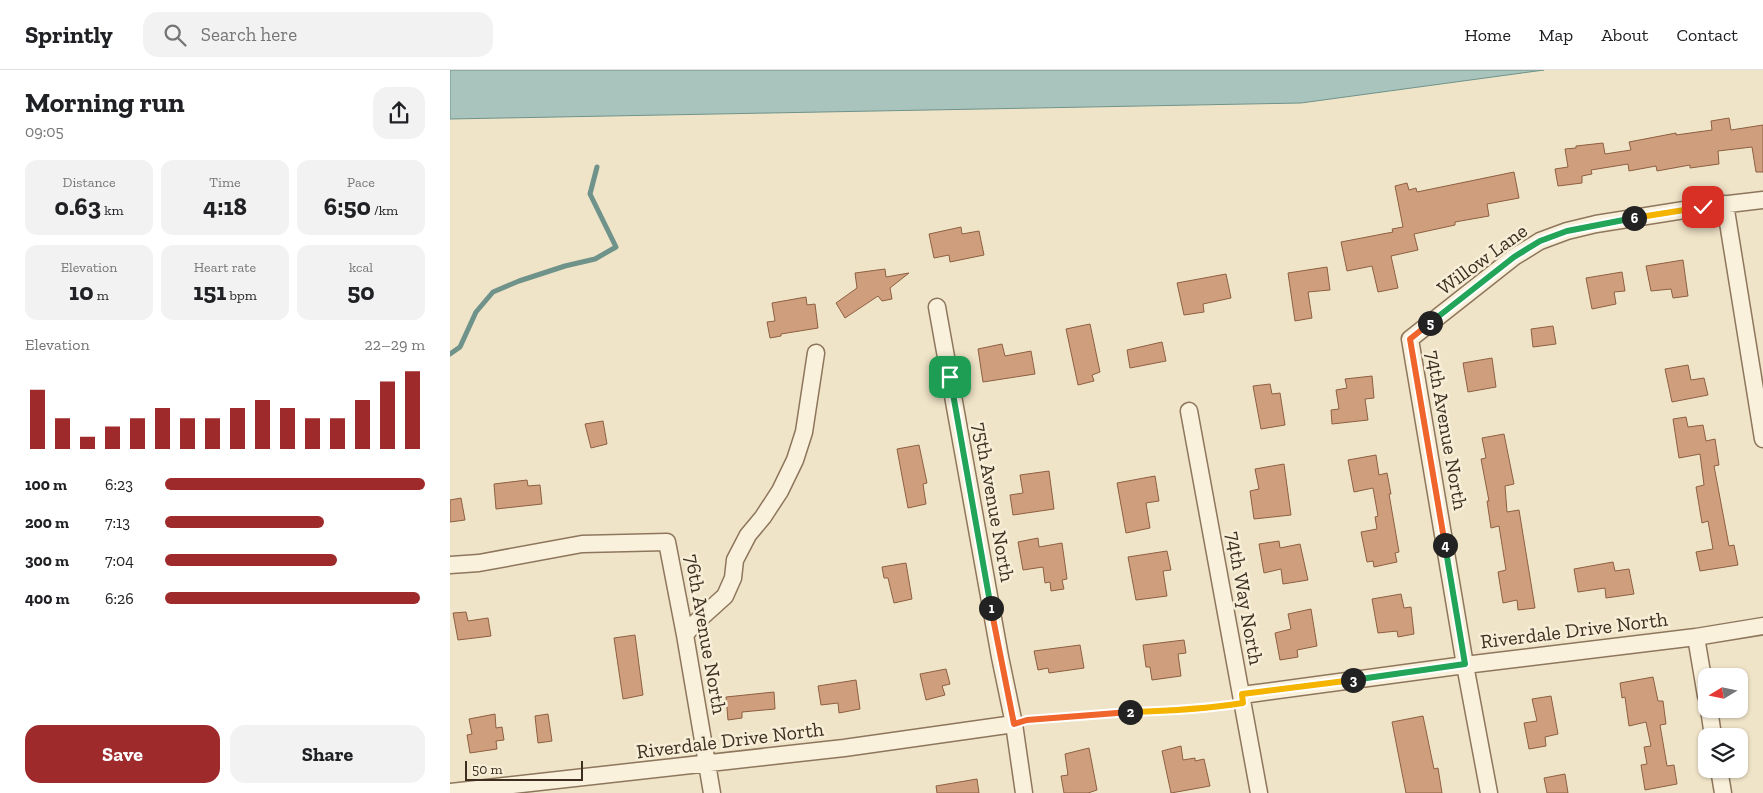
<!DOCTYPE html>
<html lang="en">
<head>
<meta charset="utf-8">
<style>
	body { margin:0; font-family:"Zilla Slab",serif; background:#f2f2f2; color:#202124; height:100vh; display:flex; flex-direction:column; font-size:19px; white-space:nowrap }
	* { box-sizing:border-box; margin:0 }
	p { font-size:16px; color:#757577 }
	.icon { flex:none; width:28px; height:28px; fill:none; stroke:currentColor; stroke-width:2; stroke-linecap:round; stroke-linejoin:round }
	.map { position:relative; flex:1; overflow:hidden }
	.details { display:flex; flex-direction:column; background:#fff; width:450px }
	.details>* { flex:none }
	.needle { width:32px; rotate:260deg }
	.controls { position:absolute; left:1248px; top:598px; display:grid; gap:10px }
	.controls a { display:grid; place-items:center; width:50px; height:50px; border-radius:10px; background:#fff; box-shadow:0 1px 4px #0004; font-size:25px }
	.scale { position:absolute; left:15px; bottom:12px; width:118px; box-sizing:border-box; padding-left:5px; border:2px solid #3d2e20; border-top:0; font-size:14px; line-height:18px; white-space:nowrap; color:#3d2e20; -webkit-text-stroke:4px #f7eed8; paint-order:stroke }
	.pin { position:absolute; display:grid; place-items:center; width:42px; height:42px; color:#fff; margin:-21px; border-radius:10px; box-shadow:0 2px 8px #0006 }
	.km { position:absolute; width:25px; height:25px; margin:-12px; border-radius:50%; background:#222; color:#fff; font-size:14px; line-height:25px; text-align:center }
	.round { display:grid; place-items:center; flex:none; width:52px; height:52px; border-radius:15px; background:#f2f2f2 }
	.headline { display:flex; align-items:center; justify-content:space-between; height:85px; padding:0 25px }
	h1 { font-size:28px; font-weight:700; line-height:38px }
	.figures { display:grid; grid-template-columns:repeat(3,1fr); gap:8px; height:85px; padding:5px 25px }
	.figures div { display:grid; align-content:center; border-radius:12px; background:#f2f2f2; text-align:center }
	.figures b { font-size:25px; font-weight:700 }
	.figures small { font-size:14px; font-weight:400 }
	.figures p { font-size:14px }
	.chart { height:140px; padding:10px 25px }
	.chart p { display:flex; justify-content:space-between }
	.chart svg { width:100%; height:90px; margin-top:5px; stroke:#9e2a2b; stroke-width:6 }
	.cta { display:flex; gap:10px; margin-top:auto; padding:10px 25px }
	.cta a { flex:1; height:58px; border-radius:15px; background:#9e2a2b; color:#fff; font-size:20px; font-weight:700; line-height:58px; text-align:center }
	.cta a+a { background:#f2f2f2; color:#202124 }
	ul { padding:0 25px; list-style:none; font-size:16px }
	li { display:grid; grid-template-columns:80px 60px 1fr; align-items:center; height:38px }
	li i { height:12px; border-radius:6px; background:#9e2a2b }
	header { display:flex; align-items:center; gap:30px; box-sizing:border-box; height:70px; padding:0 25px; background:#fff; border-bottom:1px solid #e0e0e0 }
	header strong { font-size:24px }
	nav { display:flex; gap:28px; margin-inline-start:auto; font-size:18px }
	.search { width:350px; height:45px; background:#f2f2f2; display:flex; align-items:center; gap:12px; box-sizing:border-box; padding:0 18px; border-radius:15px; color:#757577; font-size:19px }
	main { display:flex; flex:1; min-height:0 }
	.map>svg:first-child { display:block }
</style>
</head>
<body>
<header>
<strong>Sprintly</strong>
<div class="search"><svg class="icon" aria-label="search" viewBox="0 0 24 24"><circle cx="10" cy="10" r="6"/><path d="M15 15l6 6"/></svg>Search here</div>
<nav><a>Home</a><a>Map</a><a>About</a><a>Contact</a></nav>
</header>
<main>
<section class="details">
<div class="headline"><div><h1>Morning run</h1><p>09:05</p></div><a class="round"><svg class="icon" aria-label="share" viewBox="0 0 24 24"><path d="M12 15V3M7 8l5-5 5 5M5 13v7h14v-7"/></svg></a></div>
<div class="figures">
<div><p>Distance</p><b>0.63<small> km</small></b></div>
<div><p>Time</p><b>4:18</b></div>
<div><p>Pace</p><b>6:50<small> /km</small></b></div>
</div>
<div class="figures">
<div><p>Elevation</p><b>10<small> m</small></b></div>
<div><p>Heart rate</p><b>151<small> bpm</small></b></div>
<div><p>kcal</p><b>50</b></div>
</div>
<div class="chart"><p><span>Elevation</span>22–29 m</p>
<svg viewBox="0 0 160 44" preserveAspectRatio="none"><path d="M5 44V15M15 44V29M25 44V38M35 44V33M45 44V29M55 44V24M65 44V29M75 44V29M85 44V24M95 44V20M105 44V24M115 44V29M125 44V29M135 44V20M145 44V11M155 44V6"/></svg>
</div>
<ul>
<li><b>100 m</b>6:23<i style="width:100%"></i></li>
<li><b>200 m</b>7:13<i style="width:61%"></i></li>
<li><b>300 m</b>7:04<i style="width:66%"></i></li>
<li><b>400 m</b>6:26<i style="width:98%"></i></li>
</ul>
<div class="cta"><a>Save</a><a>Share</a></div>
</section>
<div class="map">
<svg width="1313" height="723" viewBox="0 0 1313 723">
	<rect width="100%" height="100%" fill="#f0e4c8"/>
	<path fill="#a9c4bc" stroke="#6f938a" d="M0,0H1094L851,33L0,49Z"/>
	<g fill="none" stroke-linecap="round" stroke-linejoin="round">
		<path stroke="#6f938a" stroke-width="5" d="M0,284L10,277L26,242L43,222L69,211L115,196L145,189L166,177L140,124L147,97"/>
	</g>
	<path fill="#cf9f7d" stroke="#8d5f41" d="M1279,48L1281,60L1313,55V102H1306L1302,77L1268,81L1269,94L1240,98V95L1207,101L1206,96L1179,101L1178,94L1141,100L1142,104L1132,106V113L1108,116L1105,99L1118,97L1115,79L1126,78V76L1153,73L1155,84L1181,80L1179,72L1226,63V65L1262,60L1261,51Z
		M1064,102L1069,128L1037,134L1039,146L1005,152V155L964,164L968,180L941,186L948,218L928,222L922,196L897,201L891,172L943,162L942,159L953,157L945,116L957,113L959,120L966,118L967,122Z
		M511,157L512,164L529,161L534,185L500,192L499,185L484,188L479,164Z
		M1233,190L1238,226L1223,228L1221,219L1201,221L1196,196Z
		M877,197L880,220L858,222L862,248L845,251L838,203Z
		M435,199L436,207L459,203L440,218L442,229L432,231L428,226L395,248L386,233L407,218L405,203Z
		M1172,202L1175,221L1164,222L1166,234L1142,239L1136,208Z
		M776,204L781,228L753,234L754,242L734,245L727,213Z
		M356,227L357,235L365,234L368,258L331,264V266L320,268L317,252L325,251L322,233Z
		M640,254L650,302L642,305L644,311L628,315L616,259Z
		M1103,256L1106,274L1083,277L1081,259Z
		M712,272L716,291L680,298L677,280Z
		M552,274L555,286L581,281L585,304L533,312L528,279Z
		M1042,288L1046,317L1018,322L1013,293Z
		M1238,295L1241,310L1254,308L1258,325L1222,332L1215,299Z
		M922,306L924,328L915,329L918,350L882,354L881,340L889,339L886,320L897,318L895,309Z
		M820,314L822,324L830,323L835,355L811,359L803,316Z
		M1236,347L1238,357L1253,355L1256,371L1265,369L1269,395L1264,396L1279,476L1284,475L1288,495L1250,501L1246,482L1263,479L1258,451L1252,453L1246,417L1254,415L1250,384L1229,388L1223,349Z
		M153,351L157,374L141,378L135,354Z
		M1054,364L1064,414L1055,416L1057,442L1069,440L1085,538L1068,540L1067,530L1053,533L1048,502L1056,500L1049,456L1041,458L1037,431H1039L1031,389L1036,388L1032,368Z
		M469,375L477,413L473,414L476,434L458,438L447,379Z
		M926,385L929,405L937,403L941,424H939L949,482L945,483L947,492L924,497L923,491L917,492L911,462L927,459L925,447L928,446L923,418L904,422L898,390Z
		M834,394L841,445L804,449L800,421L809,419L805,399Z
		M599,401L604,439L563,445L560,425L573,423L570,405Z
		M705,406L709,431L696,433L700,458L676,463L667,413Z
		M77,410L78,416L90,415L92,434L46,439L44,414Z
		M11,428L15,450L0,452V430Z
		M588,468L589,477L612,473L617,509L612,510L614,519L601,521L600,512L595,513L593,497L573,500L568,472Z
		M829,471L830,478L850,474L858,510L833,514L831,499L814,503L809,474Z
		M717,481L721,500L713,501L717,526L686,530L678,487Z
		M1163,492L1165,501L1179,499L1184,524L1156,528L1155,518L1128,522L1124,499Z
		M456,493L462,529L444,533L438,508H434L432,497Z
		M951,524L954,538L961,537L964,564L948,567L947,561L928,563L922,529Z
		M861,539L867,576L847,580L848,587L830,590L825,563L841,559L838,544Z
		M16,542L18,551L38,548L41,566L8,570L3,543Z
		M185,565L193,625L173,629L164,568Z
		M734,570L736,583L728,584L731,606L702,610L700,597H696L693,575Z
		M630,575L634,598L599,603L598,598L588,600L584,581Z
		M496,599L500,614L492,616L495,625L476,630L470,604Z
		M1203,607L1208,631H1213L1216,654L1210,655L1217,696L1224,695L1227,714L1195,720L1191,695L1197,694L1194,677L1201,676L1196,652L1179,656L1175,627L1172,628L1170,613Z
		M406,610L410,639L389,643L388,633L371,635L368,616Z
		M324,622L325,639L292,642V648L278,650L276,627Z
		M1101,626L1108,664L1095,667L1096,676L1079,679L1074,653L1087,651L1082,629Z
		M45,644L46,658L52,657L54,670L46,671L47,679L20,683L17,665L22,664L19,649Z
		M98,644L102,671L88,673L85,646Z
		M973,646L984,699L988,698L992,723H956L942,652Z
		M731,676L733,690L745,688V691L754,689L760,716L721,723L712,681Z
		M639,678L647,720L638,723H614L611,706L618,705L615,684Z
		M1115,704L1118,723H1097L1094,708Z
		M527,709L529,723H487L486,716Z"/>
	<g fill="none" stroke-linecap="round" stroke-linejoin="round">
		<defs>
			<path id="street" d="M1275,134L1313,369
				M487,237L550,587L564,654L574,723
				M739,341L809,723
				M0,495L29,493L132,474L217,472L235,565L262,723
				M235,565L244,554L275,526L283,508L285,490L298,465L313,447L330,421L345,390L354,362L366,283
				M1246,567L1256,626
				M792,625L1015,595L1246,567L1313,556
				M1259,639L1263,666
				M1269,699L1273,723
				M0,722L394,678L564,654
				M1039,723L1015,595L960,269L1064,187L1090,171L1117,161L1146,154L1253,137L1313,130"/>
		</defs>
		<use href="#street" stroke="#8d765c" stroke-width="19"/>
		<path stroke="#8d765c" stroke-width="3" stroke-dasharray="4 2.5" stroke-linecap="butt" d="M577,650C643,644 711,642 777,636"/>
		<use href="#street" stroke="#faf1dc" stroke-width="16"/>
	</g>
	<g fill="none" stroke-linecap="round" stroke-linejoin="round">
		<defs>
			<path id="split-1" d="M500,307L541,538"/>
			<path id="split-2" d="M541,538L564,654L577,650L680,642"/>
			<path id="split-3" d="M680,642C718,641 755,639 793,633L792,624L903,610"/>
			<path id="split-4" d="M903,610L1015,594L995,475"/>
			<path id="split-5" d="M980,253L960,269L995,475"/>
			<path id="split-6" d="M980,253L1064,187L1090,171L1117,161L1184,148"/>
			<path id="split-7" d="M1184,148L1253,137"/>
		</defs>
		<use href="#split-1" stroke="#fff" stroke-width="10"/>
		<use href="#split-2" stroke="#fff" stroke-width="10"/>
		<use href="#split-3" stroke="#fff" stroke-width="10"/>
		<use href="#split-4" stroke="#fff" stroke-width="10"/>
		<use href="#split-5" stroke="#fff" stroke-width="10"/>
		<use href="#split-6" stroke="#fff" stroke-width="10"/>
		<use href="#split-7" stroke="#fff" stroke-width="10"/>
		<use href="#split-1" stroke="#22a559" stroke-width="6"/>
		<use href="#split-2" stroke="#f0652b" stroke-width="6"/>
		<use href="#split-3" stroke="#f5b400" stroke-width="6"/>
		<use href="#split-4" stroke="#22a559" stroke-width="6"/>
		<use href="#split-5" stroke="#f0652b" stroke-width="6"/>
		<use href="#split-6" stroke="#22a559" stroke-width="6"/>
		<use href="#split-7" stroke="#f5b400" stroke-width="6"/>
	</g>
	<g text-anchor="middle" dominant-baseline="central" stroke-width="5" stroke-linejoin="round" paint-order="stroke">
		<g font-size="20" fill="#3d2e20" stroke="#f7eed8">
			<text transform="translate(1032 189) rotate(-36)">Willow Lane</text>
			<text transform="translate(997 360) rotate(80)">74th Avenue North</text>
			<text transform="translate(544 432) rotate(80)">75th Avenue North</text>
			<text transform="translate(795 528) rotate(80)">74th Way North</text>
			<text transform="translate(1124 560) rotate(-7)">Riverdale Drive North</text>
			<text transform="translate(256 564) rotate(80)">76th Avenue North</text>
			<text transform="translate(280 670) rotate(-7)">Riverdale Drive North</text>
		</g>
	</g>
</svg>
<div class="controls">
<a><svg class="needle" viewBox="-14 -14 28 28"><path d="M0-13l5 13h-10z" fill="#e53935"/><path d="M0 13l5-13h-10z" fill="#757577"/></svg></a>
<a><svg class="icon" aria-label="layers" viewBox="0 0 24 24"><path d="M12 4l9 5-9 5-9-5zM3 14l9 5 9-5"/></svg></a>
</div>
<div class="scale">50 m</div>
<div class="pin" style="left:500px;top:307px;background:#1e9e55"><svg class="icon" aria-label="arrive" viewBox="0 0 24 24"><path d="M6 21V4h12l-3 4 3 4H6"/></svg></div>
<div class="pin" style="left:1253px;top:137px;background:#d93025"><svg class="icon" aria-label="check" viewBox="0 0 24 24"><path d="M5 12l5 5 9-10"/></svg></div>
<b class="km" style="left:541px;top:538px">1</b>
<b class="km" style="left:680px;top:642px">2</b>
<b class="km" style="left:903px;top:610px">3</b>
<b class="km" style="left:995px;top:475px">4</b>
<b class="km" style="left:980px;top:253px">5</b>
<b class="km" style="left:1184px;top:148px">6</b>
</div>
</main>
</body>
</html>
